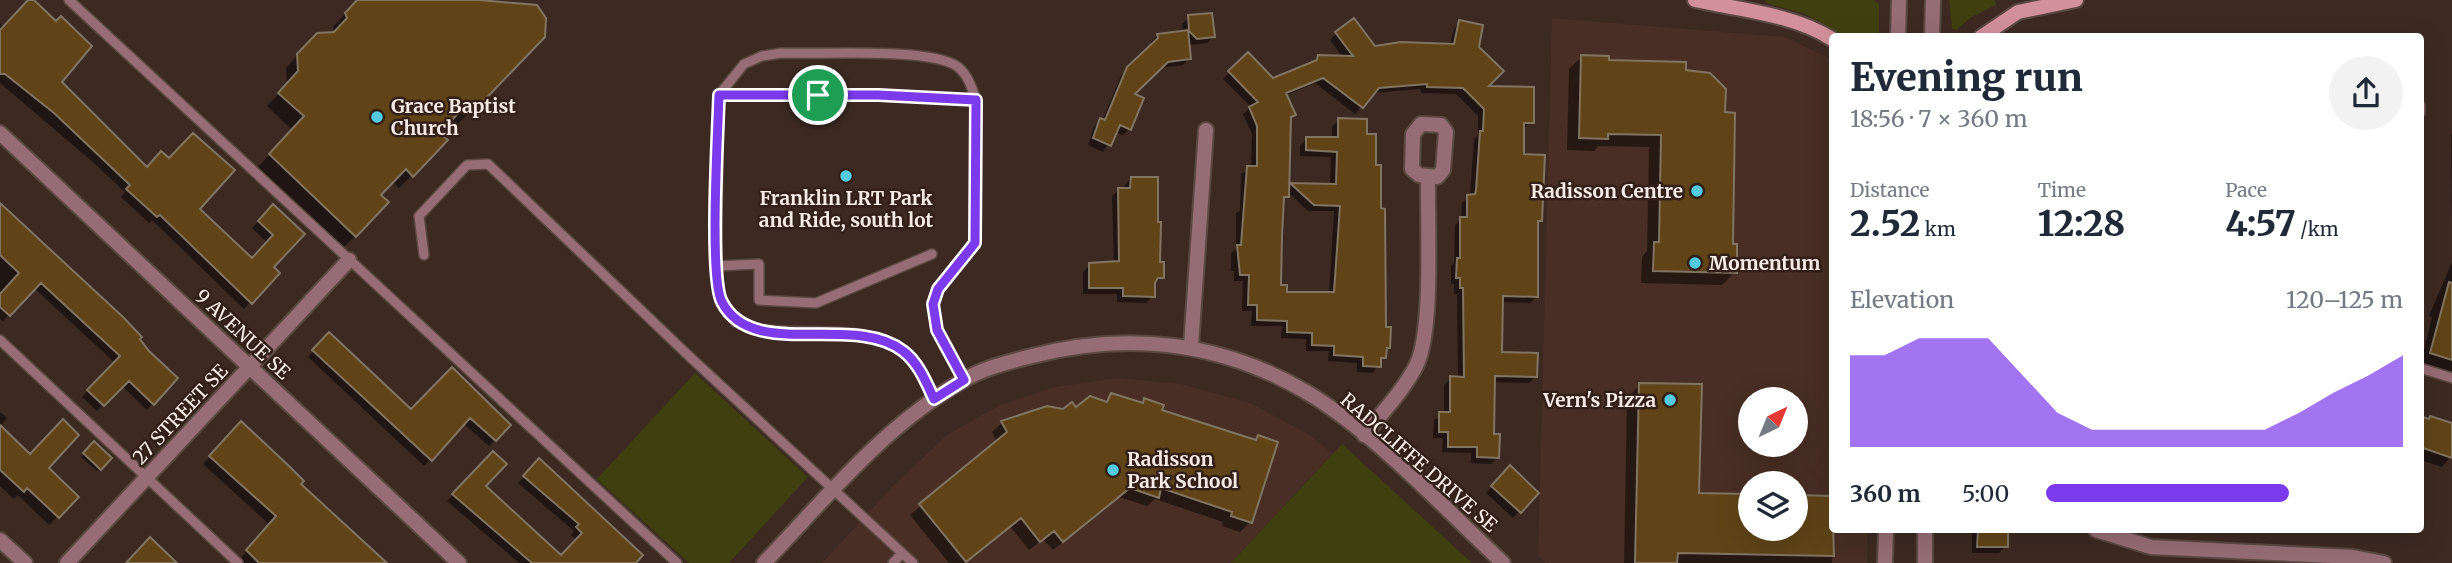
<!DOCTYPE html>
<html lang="en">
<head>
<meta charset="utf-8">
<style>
	body { margin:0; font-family:Merriweather,serif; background:#f2f2f3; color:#1f2937; height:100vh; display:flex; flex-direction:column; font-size:26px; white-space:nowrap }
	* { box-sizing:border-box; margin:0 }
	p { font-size:23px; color:#747a83 }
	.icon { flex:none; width:38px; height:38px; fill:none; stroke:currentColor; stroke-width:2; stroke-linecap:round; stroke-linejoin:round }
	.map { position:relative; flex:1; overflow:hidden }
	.drawer { position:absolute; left:1829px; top:33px; width:595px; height:500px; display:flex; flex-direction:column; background:#fff; border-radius:7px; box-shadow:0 7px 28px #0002 }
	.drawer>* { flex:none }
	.needle { width:46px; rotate:43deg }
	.tools { position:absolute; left:1738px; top:387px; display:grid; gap:14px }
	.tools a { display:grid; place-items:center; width:70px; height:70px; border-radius:50%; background:#fff; box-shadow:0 7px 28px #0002; font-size:35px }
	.pin { position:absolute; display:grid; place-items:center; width:60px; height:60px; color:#fff; margin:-30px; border:4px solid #fff; border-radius:50%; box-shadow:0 2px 7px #0007 }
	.round { display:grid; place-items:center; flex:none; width:74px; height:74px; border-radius:37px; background:#f2f2f3 }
	.summary { display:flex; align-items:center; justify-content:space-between; height:119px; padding:0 21px }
	h1 { font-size:38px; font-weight:800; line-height:52px }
	.stats { display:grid; grid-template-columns:repeat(3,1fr); gap:10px; height:119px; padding:7px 21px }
	.stats div { display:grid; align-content:center }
	.stats b { font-size:35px; font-weight:800 }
	.stats small { font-size:19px; font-weight:400 }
	.stats p { font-size:19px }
	.chart { height:196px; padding:14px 21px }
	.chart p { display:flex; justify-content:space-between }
	.chart svg { width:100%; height:126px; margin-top:7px; fill:#7c3aed; opacity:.7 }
	ul { padding:0 21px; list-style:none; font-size:23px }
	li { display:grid; grid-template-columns:112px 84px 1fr; align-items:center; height:52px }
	li i { height:18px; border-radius:9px; background:#7c3aed }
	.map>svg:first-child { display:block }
</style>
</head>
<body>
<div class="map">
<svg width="2452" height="563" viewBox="0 0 2452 563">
	<rect width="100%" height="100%" fill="#3c2922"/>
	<path fill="#482e24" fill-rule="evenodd" d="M1552,18L1784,37L1832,59V530H1867V563H1545L1538,555ZM1750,399H1796V444H1750ZM1750,483H1796V528H1750Z
		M1117,378L1181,384L1250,403L1305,432L1333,453L1231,563H822L895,484L947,435L1000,405L1055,387Z"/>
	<path fill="#3f3f0f" d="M1765,0H1874L1879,4V37H1847L1805,14L1766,3Z
		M1949,0H1995L1996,5L1970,18L1957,30L1952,29Z
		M695,373L808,477L729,563H689L597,479Z
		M1342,444L1472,563H1231Z"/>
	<path fill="#0007" fill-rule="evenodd" d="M32,0L60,82L147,169L198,209L252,260L268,243L252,228L273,207L303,234L272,267L278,273L244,309L152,220L149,223L121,197L125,192L94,163L0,83V24L4,27Z
		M358,0H458L543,36L457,125L450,119L437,133L412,175L399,188L392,181L379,195L355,236L343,248L258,167L292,130L267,106L287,85L286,68L305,47L335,32L333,27Z
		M1189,17L1213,37L1207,43L1188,45L1189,59L1183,65L1160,68L1133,95L1129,129L1123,135L1115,132L1103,152L1088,145L1094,127L1102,121L1121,76L1152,46L1151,42L1158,35L1183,33L1182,24Z
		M1460,22L1477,48L1485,88L1532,122L1522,129V155L1541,220L1537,224L1536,297L1530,303L1501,302L1500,354L1536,376L1529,383L1493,382L1492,436L1497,457L1491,464L1471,463V453L1442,452L1443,438H1433L1434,420L1444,414V385L1451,378H1458L1457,294H1454V284H1451V266L1454,263L1455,225L1461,219L1462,203L1470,196L1474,139L1478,135V116L1456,94L1421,93V89L1372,93L1355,114L1315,83L1285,96L1294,115L1289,120L1288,188L1291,184L1330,185L1331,157L1300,156V145L1307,139H1332V127L1339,120L1365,135L1374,167L1384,329L1389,347L1373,373L1357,372V363L1328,361L1329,351H1306V339L1281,338L1282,326H1251L1252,311H1242L1243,281H1234V271H1231V253L1236,249V214L1240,210L1241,174L1251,168L1252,134L1243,114L1251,107L1223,79L1248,54L1273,80L1312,63L1318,57L1343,58L1330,40L1336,34L1374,48L1450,45L1454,29ZM1288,192L1308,211H1334L1329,294L1285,293L1279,287L1282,201Z
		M1582,57L1685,71L1731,246L1735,272L1722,285L1641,283L1642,257L1647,251L1649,147L1598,146L1594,151L1567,150L1569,69Z
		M2452,133V230L2451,134Z
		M1131,178L1156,223L1158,264L1162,277L1155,284L1153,296L1146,303L1117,302V294H1083V272L1090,265L1114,264L1112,196L1119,190H1125V185Z
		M0,206L122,318L153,403L147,410L122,386L97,411L82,397L115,363L34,288L3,321L0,319Z
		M2452,262V370L2450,372L2421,362L2432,317L2429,316Z
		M329,334L411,412L452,369L509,425L489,446L463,423L424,466L308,357Z
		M1640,385L1698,495L1750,496V528H1796V497H1832V563H1624L1627,398Z
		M1111,395L1140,404L1144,400L1160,411L1254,442L1258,437L1250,522L1240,532L1222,526L1223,522L1155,499L1147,506L1119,497L1053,550L1043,539L1029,550L1010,526L965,563H949L910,515L997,442L992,432L1002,423L1047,407L1064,411L1104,403Z
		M0,412L7,418L0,426Z
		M2420,415L2452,425V455L2442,467L2420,460Z
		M241,424L298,484L382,563H236L270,525L203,464Z
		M0,428L77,497L49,525L18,495L14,499L0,486Z
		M94,443L110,458L97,471L81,457Z
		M493,453L483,486L561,558L577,540L571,535L574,531L518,483L539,461L633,563H519L447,501Z
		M1510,468L1537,493L1513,518L1486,493Z
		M1972,530H2006V546L1999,553H1972Z"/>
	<path fill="#604418" stroke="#817462" stroke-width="2" d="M28,0H34L56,21L61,16L92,46L62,82L147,167L161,151L169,158L193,133L235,170L200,209L252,258L273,235L258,221L273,204L305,234L274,267L280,273L252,304L160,215L157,217L126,189L130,185L54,113L5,74H0V30Z
		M357,0H479L537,5L546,18L545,37L471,114L464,107L440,133L448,140L413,177L406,169L381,195L389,202L356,237L269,154L304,116L278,93L298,71L297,54L317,33L334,32L347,18L345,13Z
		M1212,13L1215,37L1197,39L1189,31L1188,15Z
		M1354,18L1375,46L1401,42L1454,44L1459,20L1483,25L1479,47L1504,71L1489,86L1534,87V123H1524V154L1545,155L1542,221H1538V297L1503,296L1502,352L1538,353L1537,377L1495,376L1494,434H1500L1499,458L1477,457V447H1448V432H1439V412H1450V376L1464,377L1463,288H1460V278H1456L1457,258H1460V217H1467V195L1475,194L1476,190L1480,131H1483L1484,109L1463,88L1427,87V84L1379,88L1363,108L1323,78L1286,93L1296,115L1291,117L1289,197H1284L1282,236L1281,285H1287V292H1334L1340,206L1314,205L1290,183L1336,184L1337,152L1306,150V137H1338V118L1367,119V134H1376V165H1381V208L1385,209L1386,327H1391L1390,348H1387L1386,358H1381V367L1363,366V357L1334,355V346L1312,345V333L1287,332V321L1257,320V305H1248L1249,275H1240L1237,245H1241L1247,166H1257V126L1249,107L1258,102L1228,71L1248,52L1273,78L1317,60L1318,55L1353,56L1335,32Z
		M1188,30L1191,59L1168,62L1135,94L1144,98L1131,130L1120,125L1111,146L1093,138L1100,118L1105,120L1127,67L1158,38L1157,34Z
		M1581,55L1609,56V60L1686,62V70L1710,73L1726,89L1725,112L1735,113L1733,244H1737V273L1653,271L1654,242H1659L1661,135L1608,134V139L1579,138Z
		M1131,177H1158V222H1161L1160,262H1164V278H1158L1155,283V297L1123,296V288H1089V263L1119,261L1118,188H1130Z
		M0,203L123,317L142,337L140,339L149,351L178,378L154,405L129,381L104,406L87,390L120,356L41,283L10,316L0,307V294L19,273L0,255Z
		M2449,282L2452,283V360L2430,353Z
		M329,332L411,409L452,367L511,425L496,441L470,418L432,461L312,350Z
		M1639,383L1702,384L1699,493L1750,494V528H1796V495L1832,496L1834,556L1678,553L1677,563H1635Z
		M1111,393L1143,403L1144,398L1164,405L1162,410L1256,440L1258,435L1278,442L1252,523L1231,516L1232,512L1161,488L1159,498L1130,488L1063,542L1054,531L1040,542L1021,518L966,562L919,504L1007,432L1001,421L1047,406L1063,409L1072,402L1076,407L1090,396L1107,402Z
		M2420,416L2429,419L2430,416L2452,423V458L2420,447Z
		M63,419L79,435L49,468L79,497L59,518L27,488L24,492L0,470V425L30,454Z
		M241,421L289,466L304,481L301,484L387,563H259L246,550L276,516L209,456Z
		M94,441L112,458L101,470L83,453Z
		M493,451L507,464L486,486L561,555L582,533L576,527L579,524L523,476L539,458L643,555L636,563H532L452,494Z
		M1510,465L1539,493L1521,513L1491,486Z
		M1978,530H2008V547H1977Z
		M150,537L177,563H126Z"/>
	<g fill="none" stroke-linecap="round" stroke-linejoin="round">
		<defs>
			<path id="service" d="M69,0L677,563
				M719,95H878L976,100
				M2420,105V113
				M424,255L419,216L467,165L488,164L691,358L913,563
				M716,266L759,264V300L816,303L932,254
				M0,340L238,563
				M2420,368L2452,378
				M934,399C926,383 919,367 906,354C874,320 794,338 750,328L736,322L721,301L716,266L719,95L744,64L762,56L782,53C821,55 931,47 958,67C968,75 972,88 976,100L975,243L938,289L933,304L937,330L964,380
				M893,563L902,553"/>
			<path id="minor" d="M1421,124L1441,125L1446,132L1443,170L1437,177L1419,175L1412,169L1413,134Z
				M0,133L459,563
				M1191,346L1206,130
				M1364,435C1382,413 1403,391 1416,366C1434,331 1427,222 1428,178
				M2096,530L2151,547L2353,557L2384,563
				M0,540L25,563
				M67,563L349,260"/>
			<path id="tertiary" d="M1898,37L1899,0
				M1932,37L1933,0
				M764,563C826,498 884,426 962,381C983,368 1009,362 1032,356C1128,331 1222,342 1308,393C1375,433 1445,509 1503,563
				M1885,563L1886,530
				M1925,563V530"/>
			<path id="secondary" d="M1695,0C1740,10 1793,14 1832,39
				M1981,37L2018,12L2076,0"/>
		</defs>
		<use href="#service" stroke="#5a4841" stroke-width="12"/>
		<use href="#minor" stroke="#5a4841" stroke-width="18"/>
		<use href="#tertiary" stroke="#5a4841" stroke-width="18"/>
		<use href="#secondary" stroke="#5a4841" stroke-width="18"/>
		<use href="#service" stroke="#966d74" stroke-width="9"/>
		<use href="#minor" stroke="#966d74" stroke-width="14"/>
		<use href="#tertiary" stroke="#966d74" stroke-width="14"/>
		<use href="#secondary" stroke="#d1909a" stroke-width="14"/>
	</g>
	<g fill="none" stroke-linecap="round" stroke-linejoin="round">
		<defs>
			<path id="route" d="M719,95H878L976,100L975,243L938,289L933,304L937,330L964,380L934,399C926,382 918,362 903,351C854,313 752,361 722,302C709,279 718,131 719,95Z"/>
		</defs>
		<use href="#route" stroke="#fff" stroke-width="14"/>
		<use href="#route" stroke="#7c3aed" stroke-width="9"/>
	</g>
	<g fill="#54cade" stroke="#321f18" stroke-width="2.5">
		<circle cx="377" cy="117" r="7"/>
		<circle cx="846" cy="176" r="7"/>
		<circle cx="1697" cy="191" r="7"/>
		<circle cx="1695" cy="263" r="7"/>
		<circle cx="1670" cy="400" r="7"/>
		<circle cx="1113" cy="470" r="7"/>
	</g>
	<g text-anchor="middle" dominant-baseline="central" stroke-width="5" stroke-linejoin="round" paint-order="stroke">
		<g font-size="19" font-weight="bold" fill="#f8ebe6" stroke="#321f18" text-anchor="start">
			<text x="391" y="106">Grace Baptist<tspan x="391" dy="22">Church</tspan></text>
			<text x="1683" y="191" text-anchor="end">Radisson Centre</text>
			<text x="846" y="198" text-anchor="middle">Franklin LRT Park<tspan x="846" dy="22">and Ride, south lot</tspan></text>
			<text x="1709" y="263">Momentum</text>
			<text x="1656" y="400" text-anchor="end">Vern's Pizza</text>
			<text x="1127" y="459">Radisson<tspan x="1127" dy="22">Park School</tspan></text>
		</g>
		<g font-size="19" fill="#f8ebe6" stroke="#321f18">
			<text transform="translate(243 334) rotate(43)">9 AVENUE SE</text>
			<text transform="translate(180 414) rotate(-47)">27 STREET SE</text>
			<text transform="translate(1419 462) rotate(41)">RADCLIFFE DRIVE SE</text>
		</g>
	</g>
</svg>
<div class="tools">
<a><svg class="needle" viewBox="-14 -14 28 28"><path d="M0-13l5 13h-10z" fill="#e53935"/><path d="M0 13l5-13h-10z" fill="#747a83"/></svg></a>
<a><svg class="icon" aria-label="layers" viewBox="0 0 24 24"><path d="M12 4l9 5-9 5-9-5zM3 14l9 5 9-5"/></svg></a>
</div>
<div class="pin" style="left:818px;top:95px;background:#1e9e55"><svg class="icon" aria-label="arrive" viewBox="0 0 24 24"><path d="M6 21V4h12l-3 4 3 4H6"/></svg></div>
<section class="drawer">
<div class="summary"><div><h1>Evening run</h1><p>18:56 · 7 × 360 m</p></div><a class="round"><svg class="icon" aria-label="share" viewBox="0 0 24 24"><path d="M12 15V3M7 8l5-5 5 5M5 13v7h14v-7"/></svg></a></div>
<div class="stats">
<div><p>Distance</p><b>2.52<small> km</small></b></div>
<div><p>Time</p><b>12:28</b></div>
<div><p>Pace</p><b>4:57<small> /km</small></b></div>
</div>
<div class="chart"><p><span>Elevation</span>120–125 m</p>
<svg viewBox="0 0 160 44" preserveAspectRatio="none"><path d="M0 44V12L10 12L20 6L30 6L40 6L50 19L60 32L70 38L80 38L90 38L100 38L110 38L120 38L130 32L140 25L150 19L160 12V44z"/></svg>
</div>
<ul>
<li><b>360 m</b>5:00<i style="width:68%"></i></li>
</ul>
</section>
</div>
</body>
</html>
